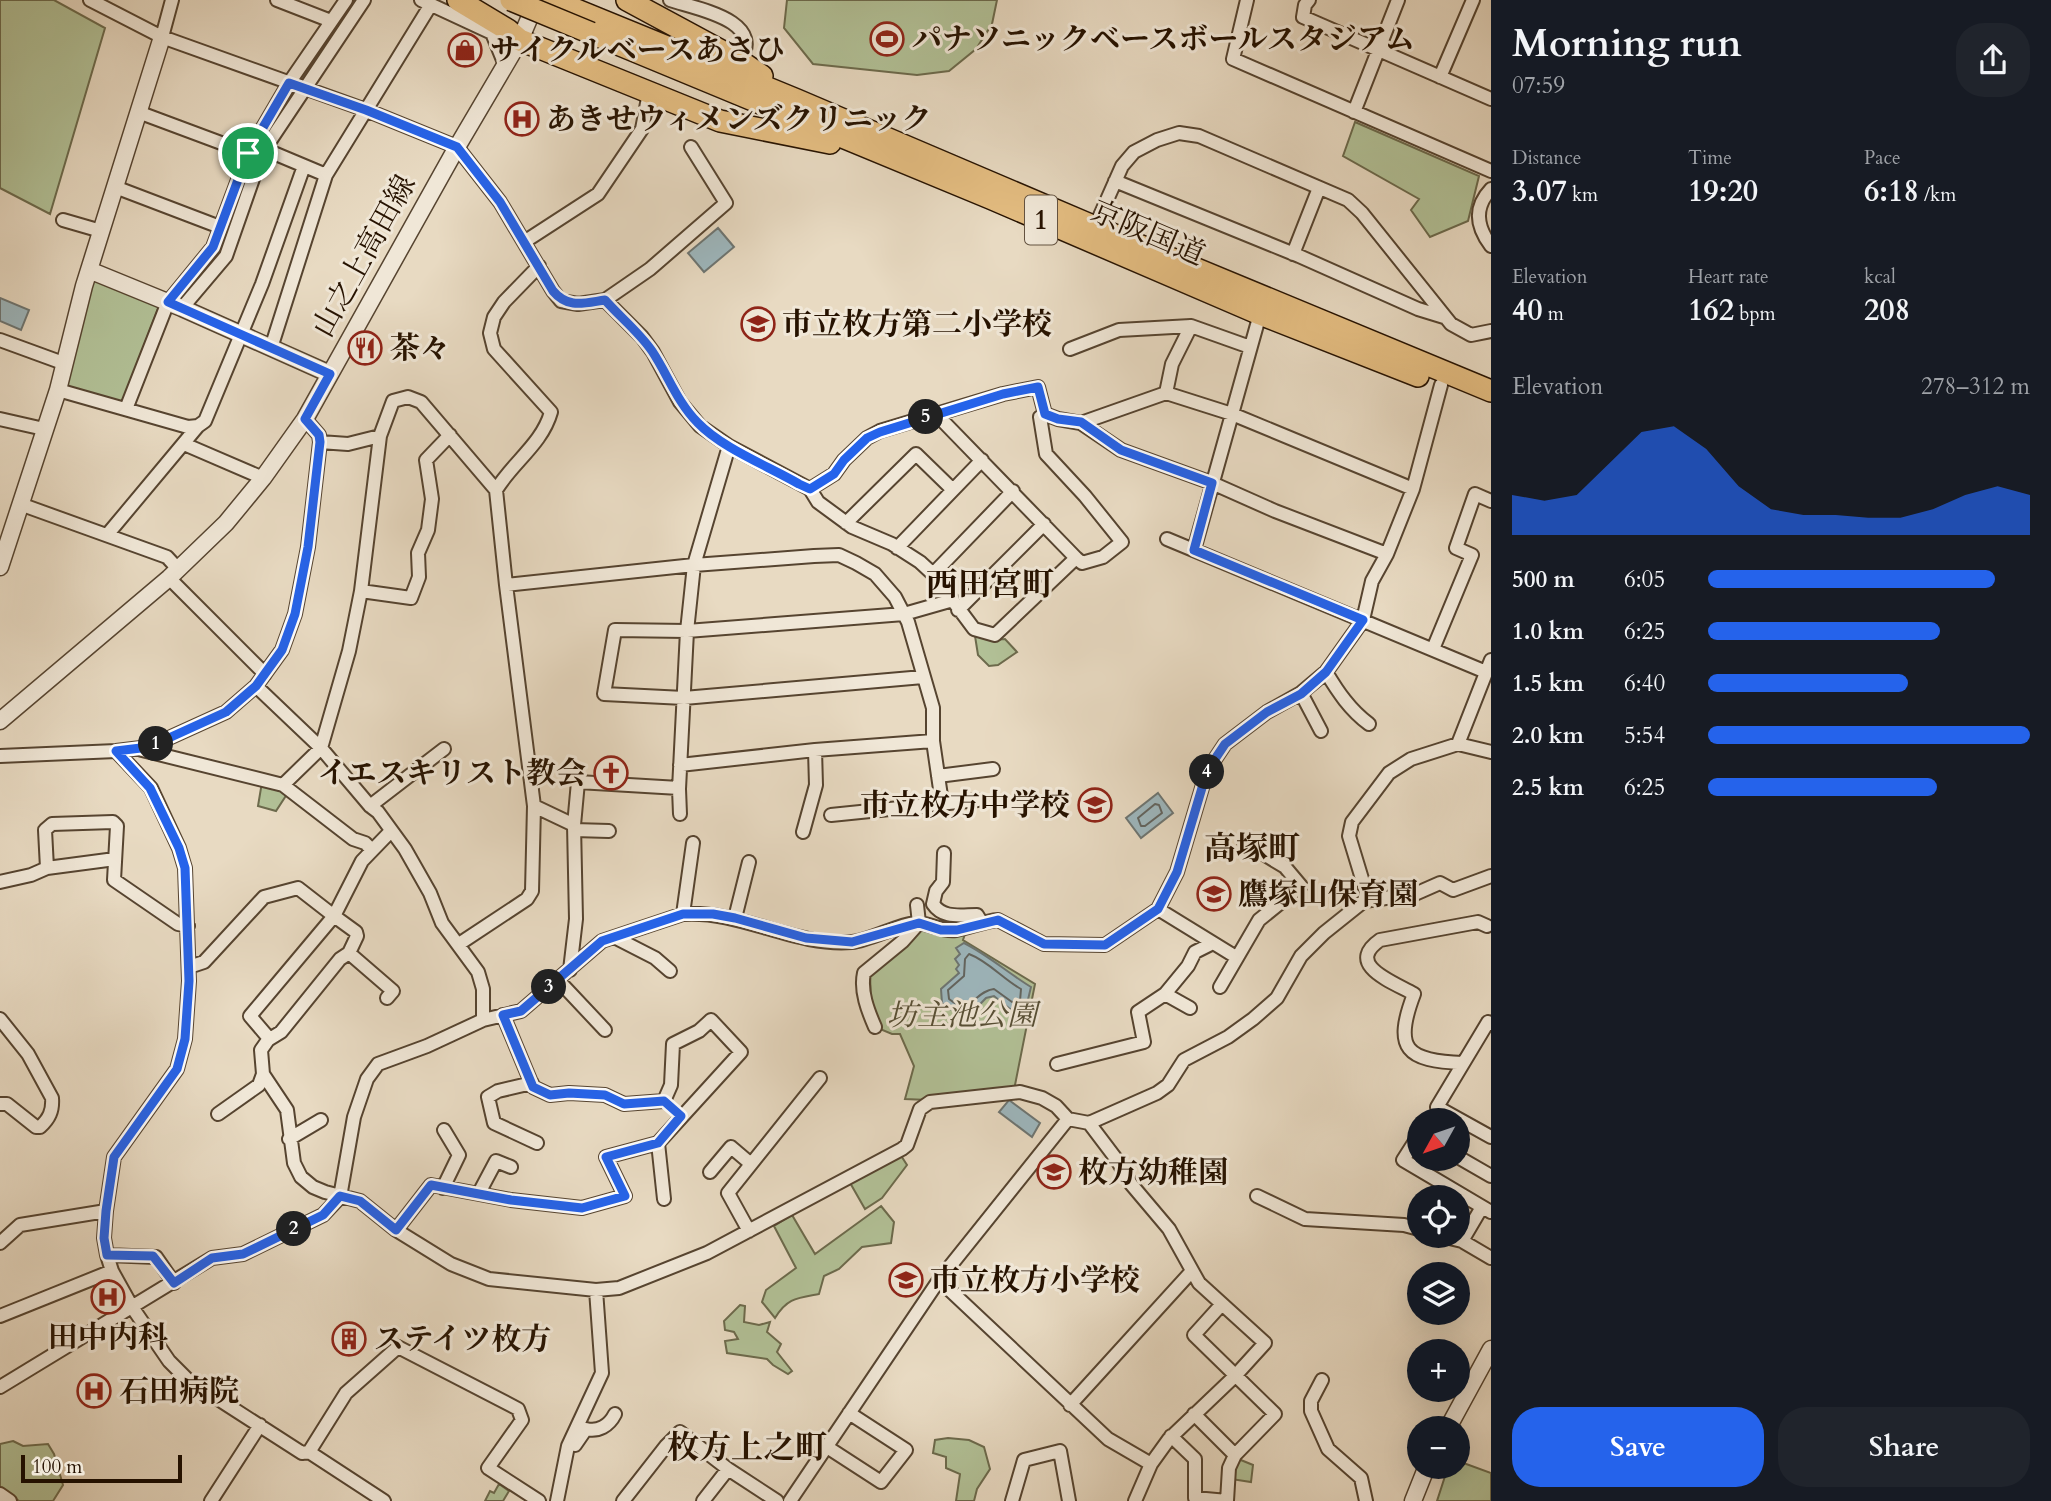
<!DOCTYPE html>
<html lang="en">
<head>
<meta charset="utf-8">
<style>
	body { margin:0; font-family:Cardo,"Noto Serif JP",serif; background:#20242c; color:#f1f3f6; height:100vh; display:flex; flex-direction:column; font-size:26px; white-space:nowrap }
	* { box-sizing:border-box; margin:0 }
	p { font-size:23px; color:#9ea1a6 }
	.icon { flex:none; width:38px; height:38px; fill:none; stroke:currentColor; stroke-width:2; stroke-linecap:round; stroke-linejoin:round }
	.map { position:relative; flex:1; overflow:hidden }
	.sheet { display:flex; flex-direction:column; background:#171b24; width:560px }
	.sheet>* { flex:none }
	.needle { width:46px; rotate:230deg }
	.fabs { position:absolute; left:1407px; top:1108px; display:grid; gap:14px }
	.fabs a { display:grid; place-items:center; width:63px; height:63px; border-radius:50%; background:#171b24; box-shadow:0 7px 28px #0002; font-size:35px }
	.scale { position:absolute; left:21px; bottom:18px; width:161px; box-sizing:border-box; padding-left:7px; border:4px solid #261200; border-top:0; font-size:19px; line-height:24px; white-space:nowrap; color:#261200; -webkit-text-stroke:5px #f0e7d7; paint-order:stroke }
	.pin { position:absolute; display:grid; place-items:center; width:60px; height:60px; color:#fff; margin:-30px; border:4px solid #fff; border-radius:50%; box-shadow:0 2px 7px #0007 }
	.km { position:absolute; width:35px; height:35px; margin:-18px; border-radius:50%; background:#222; color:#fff; font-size:19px; line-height:35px; text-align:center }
	.round { display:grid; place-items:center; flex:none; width:74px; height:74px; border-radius:28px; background:#20242c }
	.head { display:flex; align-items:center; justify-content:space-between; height:119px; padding:0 21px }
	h1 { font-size:38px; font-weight:600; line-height:52px }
	.metrics { display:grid; grid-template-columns:repeat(3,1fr); gap:10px; height:119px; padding:7px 21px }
	.metrics div { display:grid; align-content:center }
	.metrics b { font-size:30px; font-weight:600 }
	.metrics small { font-size:19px; font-weight:400 }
	.metrics p { font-size:19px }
	.chart { height:196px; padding:14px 21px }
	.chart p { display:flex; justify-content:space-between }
	.chart svg { width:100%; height:126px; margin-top:7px; fill:#2563eb; opacity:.7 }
	.cta { display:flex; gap:14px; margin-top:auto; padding:14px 21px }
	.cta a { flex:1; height:80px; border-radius:28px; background:#2563eb; color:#fff; font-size:28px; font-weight:600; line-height:80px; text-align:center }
	.cta a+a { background:#20242c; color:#f1f3f6 }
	ul { padding:0 21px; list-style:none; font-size:23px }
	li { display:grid; grid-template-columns:112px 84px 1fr; align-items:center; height:52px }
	li i { height:18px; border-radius:9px; background:#2563eb }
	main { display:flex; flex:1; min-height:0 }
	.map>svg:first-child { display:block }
</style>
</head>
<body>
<main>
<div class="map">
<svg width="1491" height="1501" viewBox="0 0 1491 1501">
	<rect width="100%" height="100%" fill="#e8dac2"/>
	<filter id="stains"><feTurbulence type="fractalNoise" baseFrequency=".00286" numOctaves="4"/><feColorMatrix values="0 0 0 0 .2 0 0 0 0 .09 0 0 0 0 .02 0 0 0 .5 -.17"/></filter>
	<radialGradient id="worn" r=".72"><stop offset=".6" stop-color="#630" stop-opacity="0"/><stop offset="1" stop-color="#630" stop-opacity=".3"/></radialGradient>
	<path fill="#b2c197" stroke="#6c6a4c" stroke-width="2" d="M0,0H54L105,28L50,214L0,188Z
		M787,0H997L992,24L976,49L949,71L917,75L813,64L784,28Z
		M1355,122L1479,176L1468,221L1430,237L1411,210L1419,199L1343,156Z
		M92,277L159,306L122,403L63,387Z
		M975,636L995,640L1005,639L1017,652L998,665L989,666L978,655Z
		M262,782L289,791L276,811L258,806Z
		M920,930L934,934H965L963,940L1035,984L1014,1090L928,1100L905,1099L914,1066L900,1034H892L880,1029L871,1004L870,973Z
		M898,1151L907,1165L882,1198L865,1209L849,1181Z
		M881,1206L894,1222L891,1243L862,1247L839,1269L824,1276L819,1294C797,1298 787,1298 775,1318L762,1302L766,1290L796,1268L774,1226L792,1215L815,1254Z
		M740,1305L745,1306L744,1322L759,1325L770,1322L767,1332L781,1344L777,1352L792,1371L788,1374L773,1365L767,1359L727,1353L725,1341L738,1339L734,1332L725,1330L724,1321Z
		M948,1438L969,1440L984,1447L990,1469L977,1489L974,1501H956L960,1474L946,1468V1457L933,1453L935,1440Z
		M13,1441L23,1446L48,1444L54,1454L63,1485L53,1501H19L0,1487V1444Z
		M1236,1458L1253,1465L1251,1482L1231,1479Z
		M1458,1461L1491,1473V1501H1437L1448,1467L1458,1466Z
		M499,1484L509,1491L503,1501H485L490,1491L494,1493Z"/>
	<path fill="#9db7be" stroke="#6d7572" stroke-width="2" d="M718,228L734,247L704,272L688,253Z
		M0,298L29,310L21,330L0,321Z
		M1158,793L1173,813L1141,838L1126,818Z
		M964,943C988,955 1008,973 1031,987L1026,1008L1010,1009L994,996L986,998C972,1014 960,1019 942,1003L941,989L959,973L956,969L959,965L955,959L960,954L956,948Z
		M1009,1100L1040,1123L1032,1137L999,1112Z"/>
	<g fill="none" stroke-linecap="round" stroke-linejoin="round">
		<path stroke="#62645f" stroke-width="2" d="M1155,804L1159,805L1162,813L1145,826H1141L1138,818Z
			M969,954C988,961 1003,979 1021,989L1020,1001L1012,1002L994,989C974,991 971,1017 949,999L948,990L964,976L965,959Z"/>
		<path stroke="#6d7572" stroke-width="3.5" d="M299,83L354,0
			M264,139L294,89
			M178,301L218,252L257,152"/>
		<defs>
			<path id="minor" d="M90,0L162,37L366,110L457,147L500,202L553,291L561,301L578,304L605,300L650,269L726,203L691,147
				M277,0L331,21
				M421,0L492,33L505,65
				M670,0C697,9 766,20 740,61
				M1247,0L1233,59L1491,171
				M1309,0L1305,5L1303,17L1491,99
				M162,37L172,0
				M1440,77L1473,0
				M138,112L248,153
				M1354,112L1398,0
				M264,149L326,175
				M1115,181L1299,256L1418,309L1444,317
				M115,187L220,227
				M1491,189C1474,207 1476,226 1491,246
				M63,220L101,231
				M1095,227L1122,166L1134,152L1157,140L1179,133L1199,136L1348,200L1362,213L1451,324L1471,335L1491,331
				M524,242L598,194L642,129L649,93
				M1293,254L1319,188
				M605,300L642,337L653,352L680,402L700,426L729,446L810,489L818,502L852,527L892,544L920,562L933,574L974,629L995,635L1076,558L936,414
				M182,308L226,256L262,153L364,0
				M0,340L63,363
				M271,348L326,175L430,6
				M1070,349L1119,330L1191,326L1250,347
				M58,390L188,427L198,426L205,421L262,284L304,166
				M1166,393L1232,414L1413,489
				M126,409L168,302L213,247L248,153L289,83L346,0
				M1045,414L1040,417L1046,454L1085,496L1122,542L1103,557L1082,563L1076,558
				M0,419L44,429
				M1081,423L1121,450L1212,483L1275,511L1387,554
				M320,442L348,444L380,436
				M184,444L263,478
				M810,489L834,474L844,460L867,438L880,431L1003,394L1038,387L1045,414L1058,419L1081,423L1166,393L1172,364L1191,326
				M20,504L167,557L178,569
				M846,523L916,454L953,490
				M107,535L198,426
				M1167,539L1486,672
				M897,548L982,460
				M1194,550L1260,314
				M933,574L1013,491
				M169,578L265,674
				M506,585L694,565L814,556L839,555L856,563L875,574L895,597L908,622L933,708V741L942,803
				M361,591L411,598L419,577L418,553L428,530L432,499L426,460L450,435
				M958,610L1044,524
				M1433,649L1472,555L1456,548L1475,494L1491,501
				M1326,672C1338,692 1350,710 1369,724
				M923,677L684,698L604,694L615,630L687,631L904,614L953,600
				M256,686L282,650L295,614L308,547L320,442L319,435L305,419
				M1301,693L1321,731
				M1458,744L1491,660
				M142,750L283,785L353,839L365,843L371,849
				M116,751L151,788L179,848L185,868L189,981L185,1039L177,1069L114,1157L106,1211L104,1238L107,1255L112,1271L132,1307L169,1361L187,1379L302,1453L309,1452L384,1501
				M0,756L116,751L149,747L226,712L256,686L321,748L370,806L378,812L405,849L430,893L442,923L478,972L483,989V1020
				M680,765L815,750L933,741
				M938,776L993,769
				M283,785L321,748L349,651L361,591L380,436L393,401L408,397L421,402L496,490
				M370,806L444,749
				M534,806L574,825L576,919L570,970
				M680,814L679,789L687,631L694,565L729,446
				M831,815L978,800
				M574,825L578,782L679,788
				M574,830L609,831
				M391,831L362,861L334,916L356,932L357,936L349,953L340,959L281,1032L268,1040L261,1050L263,1074L287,1110L294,1163L301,1177L313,1187L325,1192L360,1201L396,1230L451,1264L489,1279L596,1290L619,1288L707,1253L902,1149L907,1145L920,1109L930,1102L1020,1092L1042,1098L1056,1106L1068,1119L1089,1123L1117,1160L1131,1184L1169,1229L1199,1283L1265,1343L1235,1376L1169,1439L1151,1464L1135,1501
				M803,832L816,785L815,750
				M944,853L943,882L936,891L933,904C943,919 960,915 977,915L982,923
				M47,868L45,830L52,824L113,822L117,826L114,880L178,924L188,926
				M0,882L31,875L47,868L115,859
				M1364,901L1415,894L1440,883L1453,890L1491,876
				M1158,909L1236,957
				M683,914L693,843
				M735,918L749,862
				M614,937L655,958L670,971
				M459,944L527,899L532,891L534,806L506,585L496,490C513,462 542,444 551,412L494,349L490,333L494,317L504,302L539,266
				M349,953L393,991L387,998
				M189,967L204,962L264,897L298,888L334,916L250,1016L267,1036L268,1040
				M558,980L605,1030
				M1220,987L1259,920L1301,886L1285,867L1244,842
				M1165,994L1190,1008
				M0,1019L28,1054L52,1098C53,1111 49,1119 40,1127H36L7,1104H0
				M1491,1024L1488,1022L1437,1107L1491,1137
				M875,1027C868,1011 860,991 864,973L903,941L919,923L917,905
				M1463,1063C1406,1061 1393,1049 1414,994C1393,982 1344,965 1380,940L1478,922L1487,926
				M1057,1064L1144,1042L1138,1012L1165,994L1188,966L1195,952L1213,943
				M532,1083L498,1091L488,1097L494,1123L537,1143
				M218,1114L259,1085L263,1074
				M1089,1123L1157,1093L1168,1085L1184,1060L1228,1037L1253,1019L1277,998L1301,956L1324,933L1364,901L1366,892L1349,836L1352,822L1389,773L1411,759L1458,744L1491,752
				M1419,1135L1403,1160L1491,1212
				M289,1139L321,1120
				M658,1143L664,1199
				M1458,1157L1491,1176
				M710,1172L731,1147L751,1164
				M443,1188L459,1155L444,1130
				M479,1193L496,1161L511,1167
				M1257,1196L1305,1219L1404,1225L1419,1229
				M396,1230L431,1185L511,1200L582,1208L625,1196L606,1157L658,1143L741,1052L711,1020L699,1031L673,1044L671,1085L664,1101L624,1104L605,1095L569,1093L550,1095L533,1087L503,1015
				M749,1231L728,1193L820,1078
				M1441,1236L1462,1241L1491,1258
				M1462,1241L1482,1207
				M0,1243L20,1225L106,1211
				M107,1255L156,1257L174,1283
				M939,1280L1108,1439L1151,1464
				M0,1316L112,1271
				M1322,1380L1311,1401V1411L1328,1449L1361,1478L1366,1501
				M0,1387L212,1258L243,1254L323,1215L340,1197L354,1117L367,1079L378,1064L427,1046L483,1020L521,1011L602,941L683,914C742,910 794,947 852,942C871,940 903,922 919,923C932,924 942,932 956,930C970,928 984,921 998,920L1044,944L1105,945L1158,909L1177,872L1207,771L1225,744L1267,712L1301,693L1326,672L1363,620L1372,581L1387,554L1413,489L1441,385
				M1070,1405L1192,1271
				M1194,1414L1235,1455
				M1171,1436L1195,1459V1498L1227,1501L1229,1468L1235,1455L1275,1414L1194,1335L1222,1304
				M575,1445L586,1429C598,1432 609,1426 615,1414
				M827,1447L881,1482L906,1450L849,1413
				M309,1452L346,1393L398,1347L518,1409L522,1420L488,1468L539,1501
				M0,1494L10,1501
				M211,1501L260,1425
				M557,1501L568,1446L602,1373L596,1290
				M623,1501L666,1446L680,1432L728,1469L777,1501
				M703,1501L728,1469
				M790,1501L939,1280L1068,1119
				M1012,1501L1024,1460L1060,1451L1069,1501"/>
			<path id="tertiary" d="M89,270L182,308L330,374
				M0,567L58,390L84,286L162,37
				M0,721L169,578L226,523L263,478L305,419L457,147L520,40L537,0
				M1448,1428L1491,1349
				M1413,1501L1427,1466"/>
			<path id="trunk" d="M458,0L508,30L520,40L720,121L830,143
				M552,0L797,100L1095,227L1491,391
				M627,0L740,61L762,76
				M591,33L990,198L1260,314L1418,376"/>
		</defs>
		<use href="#minor" stroke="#564430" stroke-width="16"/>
		<use href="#tertiary" stroke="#564430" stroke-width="19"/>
		<use href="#trunk" stroke="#261200" stroke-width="24"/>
		<use href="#minor" stroke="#f0e7d7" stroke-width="12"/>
		<use href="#tertiary" stroke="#f0e7d7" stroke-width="16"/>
		<use href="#trunk" stroke="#e4bd81" stroke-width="21"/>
		<defs>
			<path id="trunk-bridge" d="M511,0L591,33"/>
		</defs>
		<use href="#trunk-bridge" stroke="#261200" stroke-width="24" stroke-linecap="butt"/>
		<use href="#trunk-bridge" stroke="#e4bd81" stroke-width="21"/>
	</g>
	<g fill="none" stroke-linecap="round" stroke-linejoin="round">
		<defs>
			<path id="route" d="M289,83L366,110L457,147L500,202L553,291C568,309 584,303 605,300C620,317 639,332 652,351C668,375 677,402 698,423C722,448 768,466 799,484L810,489L834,474L844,460L867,438L880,432L1003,394L1038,387L1045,414L1058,419L1081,422L1121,450L1212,483L1194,550L1363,620L1326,672L1301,694L1267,712L1225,744L1207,771L1177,872L1158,909L1105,945L1044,944L998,920L957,930H941L919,923L852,942L806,938L735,918L713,914H683L602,941L521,1011L503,1015L533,1087L550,1095L569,1093L605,1095L624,1104L664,1101L681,1116L658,1143L606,1157L625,1196L582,1208L511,1200L431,1185L396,1230L360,1201L340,1196L323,1215L243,1254L212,1258L174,1283L153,1256L107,1255L104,1238L106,1211L114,1157L177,1069L185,1039L189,981L185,868L179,848L150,788L116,751L149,747L226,712L256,686L282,650L295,614L308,547L320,442L319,435L305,419L330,374L168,302L213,247L248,153Z"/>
		</defs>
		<use href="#route" stroke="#fff" stroke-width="14"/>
		<use href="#route" stroke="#2563eb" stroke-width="9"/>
	</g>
	<defs>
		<symbol id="stadium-ring" viewBox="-11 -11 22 22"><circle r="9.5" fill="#f0e7d7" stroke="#8f2418" stroke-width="1.5"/><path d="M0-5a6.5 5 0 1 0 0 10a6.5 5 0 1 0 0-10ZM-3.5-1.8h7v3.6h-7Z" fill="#8f2418"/></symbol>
		<symbol id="shop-ring" viewBox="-11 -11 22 22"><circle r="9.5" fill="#f0e7d7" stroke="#8f2418" stroke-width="1.5"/><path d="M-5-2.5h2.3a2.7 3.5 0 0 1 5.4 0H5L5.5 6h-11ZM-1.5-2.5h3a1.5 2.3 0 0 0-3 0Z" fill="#8f2418"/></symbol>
		<symbol id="hospital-ring" viewBox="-11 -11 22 22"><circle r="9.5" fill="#f0e7d7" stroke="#8f2418" stroke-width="1.5"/><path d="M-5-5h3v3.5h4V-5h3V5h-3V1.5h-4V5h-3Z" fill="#8f2418"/></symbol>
		<symbol id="school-ring" viewBox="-11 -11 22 22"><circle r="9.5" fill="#f0e7d7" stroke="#8f2418" stroke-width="1.5"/><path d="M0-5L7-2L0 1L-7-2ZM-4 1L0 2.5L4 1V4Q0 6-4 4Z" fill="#8f2418"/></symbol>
		<symbol id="restaurant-ring" viewBox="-11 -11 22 22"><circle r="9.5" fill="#f0e7d7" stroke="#8f2418" stroke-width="1.5"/><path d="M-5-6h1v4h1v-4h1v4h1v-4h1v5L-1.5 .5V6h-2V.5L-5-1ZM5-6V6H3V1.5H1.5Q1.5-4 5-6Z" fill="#8f2418"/></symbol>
		<symbol id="church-ring" viewBox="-11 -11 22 22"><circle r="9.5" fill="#f0e7d7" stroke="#8f2418" stroke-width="1.5"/><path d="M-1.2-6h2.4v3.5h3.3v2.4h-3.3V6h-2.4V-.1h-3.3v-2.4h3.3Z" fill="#8f2418"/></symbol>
		<symbol id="building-ring" viewBox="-11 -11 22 22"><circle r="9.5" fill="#f0e7d7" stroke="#8f2418" stroke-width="1.5"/><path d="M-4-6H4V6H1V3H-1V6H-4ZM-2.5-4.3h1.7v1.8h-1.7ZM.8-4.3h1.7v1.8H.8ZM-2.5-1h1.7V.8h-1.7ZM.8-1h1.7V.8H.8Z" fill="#8f2418"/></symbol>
	</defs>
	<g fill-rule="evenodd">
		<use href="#stadium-ring" x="868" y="20" width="38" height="38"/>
		<use href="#shop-ring" x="446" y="31" width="38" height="38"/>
		<use href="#hospital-ring" x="503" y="100" width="38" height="38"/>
		<use href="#school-ring" x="739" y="305" width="38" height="38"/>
		<use href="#restaurant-ring" x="346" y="329" width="38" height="38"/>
		<use href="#church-ring" x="592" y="754" width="38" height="38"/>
		<use href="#school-ring" x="1076" y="786" width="38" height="38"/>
		<use href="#school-ring" x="1195" y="875" width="38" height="38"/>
		<use href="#school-ring" x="1035" y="1153" width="38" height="38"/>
		<use href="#school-ring" x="887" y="1261" width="38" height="38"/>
		<use href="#hospital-ring" x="89" y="1278" width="38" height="38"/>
		<use href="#building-ring" x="330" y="1320" width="38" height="38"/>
		<use href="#hospital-ring" x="75" y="1372" width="38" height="38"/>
	</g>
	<g text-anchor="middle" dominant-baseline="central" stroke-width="6" stroke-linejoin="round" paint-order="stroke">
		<rect fill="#f0e7d7" stroke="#635240" stroke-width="2" x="1025" y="195.5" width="32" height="49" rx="5"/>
		<g font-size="28" font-weight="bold" fill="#261200">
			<text x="1041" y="220">1</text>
		</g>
		<g font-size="30" font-weight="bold" fill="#261200" stroke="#f0e7d7" text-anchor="start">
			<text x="912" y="39">パナソニックベースボールスタジアム</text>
			<text x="490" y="50">サイクルベースあさひ</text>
			<text x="546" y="119">あきせウィメンズクリニック</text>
			<text x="782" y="324">市立枚方第二小学校</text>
			<text x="390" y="348">茶々</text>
			<text x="586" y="773" text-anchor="end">イエスキリスト教会</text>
			<text x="1070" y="805" text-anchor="end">市立枚方中学校</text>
			<text x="1238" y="894">鷹塚山保育園</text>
			<text x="1078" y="1172">枚方幼稚園</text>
			<text x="930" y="1280">市立枚方小学校</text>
			<text x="108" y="1337" text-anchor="middle">田中内科</text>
			<text x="374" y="1339">ステイツ枚方</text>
			<text x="119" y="1391">石田病院</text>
		</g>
		<g font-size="30" fill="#261200" stroke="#f0e7d7">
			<text transform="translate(1148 233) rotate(23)">京阪国道</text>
			<text transform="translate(364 256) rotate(-61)">山之上高田線</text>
		</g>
		<g font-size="30" font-style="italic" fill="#574f35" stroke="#f0e7d7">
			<text x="962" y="1015">坊主池公園</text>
		</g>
		<g font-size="32" font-weight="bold" fill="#261200" stroke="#f0e7d7">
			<text x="990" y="585">西田宮町</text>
			<text x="1252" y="849">高塚町</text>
			<text x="747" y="1448">枚方上之町</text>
		</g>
	</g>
	<rect width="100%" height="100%" filter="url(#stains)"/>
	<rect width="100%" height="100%" fill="url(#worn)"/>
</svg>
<div class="fabs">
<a><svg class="needle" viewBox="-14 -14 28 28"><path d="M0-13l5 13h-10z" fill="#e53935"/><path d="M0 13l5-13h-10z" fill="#9ea1a6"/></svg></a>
<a><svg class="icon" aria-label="locate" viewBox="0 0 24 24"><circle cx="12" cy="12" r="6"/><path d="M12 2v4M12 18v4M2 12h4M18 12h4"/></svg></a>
<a><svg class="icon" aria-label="layers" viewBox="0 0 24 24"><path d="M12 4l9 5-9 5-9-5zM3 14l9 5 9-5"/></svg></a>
<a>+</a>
<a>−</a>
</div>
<div class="scale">100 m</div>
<div class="pin" style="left:248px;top:153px;background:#1e9e55"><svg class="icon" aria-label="arrive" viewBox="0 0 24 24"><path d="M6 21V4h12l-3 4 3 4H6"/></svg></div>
<b class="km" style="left:156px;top:744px">1</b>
<b class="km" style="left:294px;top:1229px">2</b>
<b class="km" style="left:549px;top:987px">3</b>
<b class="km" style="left:1207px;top:772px">4</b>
<b class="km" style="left:926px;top:417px">5</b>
</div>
<section class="sheet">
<div class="head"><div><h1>Morning run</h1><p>07:59</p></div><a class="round"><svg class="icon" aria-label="share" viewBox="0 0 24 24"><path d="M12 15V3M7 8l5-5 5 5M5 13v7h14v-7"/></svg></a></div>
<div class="metrics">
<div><p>Distance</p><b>3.07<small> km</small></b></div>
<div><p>Time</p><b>19:20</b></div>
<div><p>Pace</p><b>6:18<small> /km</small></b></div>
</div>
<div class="metrics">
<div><p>Elevation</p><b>40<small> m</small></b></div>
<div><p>Heart rate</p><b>162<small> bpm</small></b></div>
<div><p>kcal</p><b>208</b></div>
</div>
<div class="chart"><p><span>Elevation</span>278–312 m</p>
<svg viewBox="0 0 160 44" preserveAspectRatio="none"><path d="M0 44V30L10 32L20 30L30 19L40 8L50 6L60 14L70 27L80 35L90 37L100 37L110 38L120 38L130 35L140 30L150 27L160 30V44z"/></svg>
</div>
<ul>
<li><b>500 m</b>6:05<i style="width:89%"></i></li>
<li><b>1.0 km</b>6:25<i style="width:72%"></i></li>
<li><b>1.5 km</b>6:40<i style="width:62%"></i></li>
<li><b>2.0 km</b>5:54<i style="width:100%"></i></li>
<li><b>2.5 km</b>6:25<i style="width:71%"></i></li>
</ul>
<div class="cta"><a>Save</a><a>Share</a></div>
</section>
</main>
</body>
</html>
